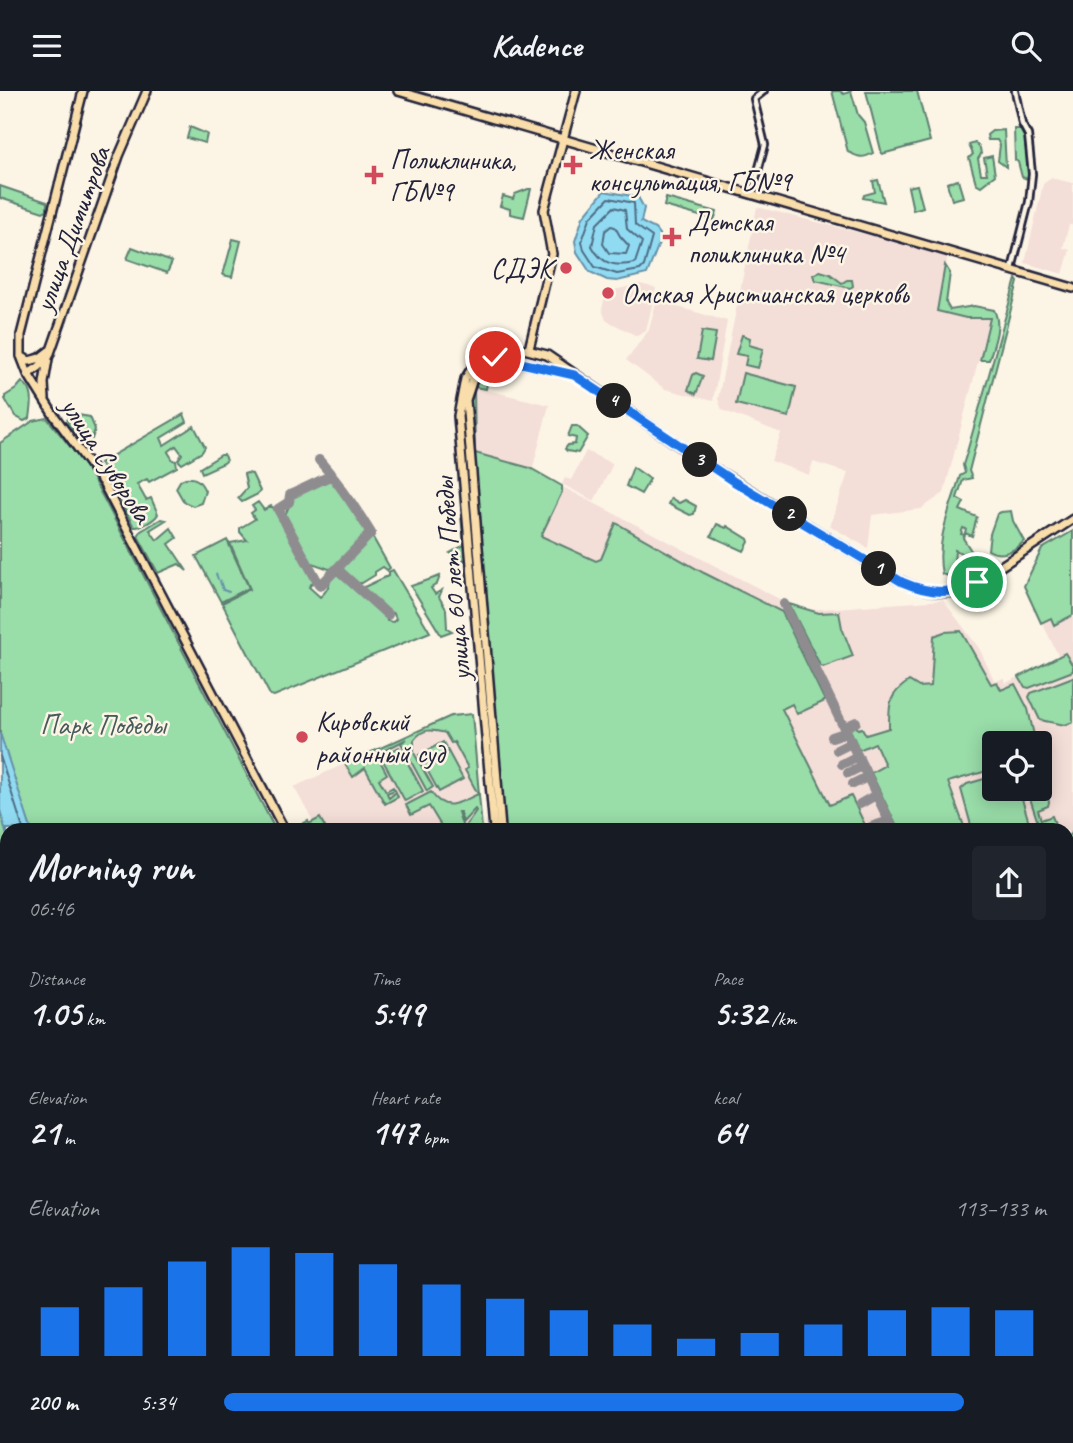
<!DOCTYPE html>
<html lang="en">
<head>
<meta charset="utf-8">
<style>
	body { margin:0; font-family:Caveat,sans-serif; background:#20242c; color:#f1f3f6; height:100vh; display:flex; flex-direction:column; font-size:26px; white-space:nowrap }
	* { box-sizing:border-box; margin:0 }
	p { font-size:23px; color:#9ea1a6 }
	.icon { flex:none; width:38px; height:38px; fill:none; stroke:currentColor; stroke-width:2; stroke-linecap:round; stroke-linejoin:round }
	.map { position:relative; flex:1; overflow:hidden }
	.side { position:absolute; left:0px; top:732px; width:1074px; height:621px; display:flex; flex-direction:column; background:#171b24; border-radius:21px 21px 0 0; box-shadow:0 4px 18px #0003 }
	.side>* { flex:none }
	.fabs { position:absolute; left:982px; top:640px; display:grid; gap:14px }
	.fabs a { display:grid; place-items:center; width:70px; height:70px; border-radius:7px; background:#171b24; box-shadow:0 4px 18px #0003; font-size:35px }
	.pin { position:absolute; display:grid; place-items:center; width:60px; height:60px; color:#fff; margin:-30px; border:4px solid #fff; border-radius:50%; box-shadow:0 2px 7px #0007 }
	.km { position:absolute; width:35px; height:35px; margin:-18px; border-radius:50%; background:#222; color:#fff; font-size:19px; line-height:35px; text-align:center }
	.round { display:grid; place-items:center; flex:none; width:74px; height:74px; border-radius:7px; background:#20242c }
	.summary { display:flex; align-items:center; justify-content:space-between; height:119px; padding:0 28px }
	h1 { font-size:38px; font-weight:700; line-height:52px }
	.stats { display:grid; grid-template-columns:repeat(3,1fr); gap:10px; height:119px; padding:7px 28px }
	.stats div { display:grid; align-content:center }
	.stats b { font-size:35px; font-weight:700 }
	.stats small { font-size:19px; font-weight:400 }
	.stats p { font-size:19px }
	.chart { height:196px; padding:14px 28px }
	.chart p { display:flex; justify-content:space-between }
	.chart svg { width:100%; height:126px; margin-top:7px; stroke:#1a73e8; stroke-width:6 }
	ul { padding:0 28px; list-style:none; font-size:23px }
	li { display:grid; grid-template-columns:112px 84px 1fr; align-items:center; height:52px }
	li i { height:18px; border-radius:9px; background:#1a73e8 }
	header { display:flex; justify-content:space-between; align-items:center; height:91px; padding:0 28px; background:#171b24; font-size:32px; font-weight:700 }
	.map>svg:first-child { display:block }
</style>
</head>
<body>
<header><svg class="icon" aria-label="menu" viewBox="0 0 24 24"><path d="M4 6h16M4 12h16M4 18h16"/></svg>Kadence<svg class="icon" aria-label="search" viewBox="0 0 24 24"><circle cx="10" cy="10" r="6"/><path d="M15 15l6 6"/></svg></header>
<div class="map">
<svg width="1073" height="1352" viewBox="0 0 1073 1352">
	<rect width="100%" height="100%" fill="#fcf5e5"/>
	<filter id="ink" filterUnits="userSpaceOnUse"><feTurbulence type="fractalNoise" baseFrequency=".0143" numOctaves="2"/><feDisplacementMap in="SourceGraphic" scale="14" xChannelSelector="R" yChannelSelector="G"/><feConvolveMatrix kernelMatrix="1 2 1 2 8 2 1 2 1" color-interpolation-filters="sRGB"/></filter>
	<g filter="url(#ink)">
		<path fill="#f4ded8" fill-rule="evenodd" d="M1051,87L1073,92V134H1069L1063,157L1070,159L1063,183L1025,172L1043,93Z
			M757,116L948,164L937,220L989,228L944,402L921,418L872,424L868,457L830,435L848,382L813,371L809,384L771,370L781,342L722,319L718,308Z
			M640,193L656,197L646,240L637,245L606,229L602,218L605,205L611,207L614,199Z
			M660,211L727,230L713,310L665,298L626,269L649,239L656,212Z
			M474,296L549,314L532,380L787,512L808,519L943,509L979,557L995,591L1003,587L1006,592L1059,566L1024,495L1042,458L1073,440V1305L1068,1307V738H513L474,361ZM994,653H1040V698H994Z
			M586,360L613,373L594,410L562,393L565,387L571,389Z
			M473,622L483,738H317L294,696L451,624Z"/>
		<path fill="#99dda9" stroke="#5e8072" stroke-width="2" d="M832,0H840L844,3L851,0L858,24L864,31L873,62C861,69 857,65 848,61Z
			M866,0H917L930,50L882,63Z
			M190,36L207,43L205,52L187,47Z
			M1014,38H1020L1028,54L1030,86L1027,88L1022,86L1018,71L1015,69Z
			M1004,39L1006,76L998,70L1000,54L997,49H988L987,44L992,40Z
			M975,52L980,57L981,63L978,68L981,83H987L984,67L992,65L995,84L981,95L976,92L969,67L973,63L969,54Z
			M878,89L884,111L863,107L864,104L875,101L873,90Z
			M958,89L963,106L952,109L947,92Z
			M917,94L923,116L913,119L908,96Z
			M0,95L47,111V119L43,121L0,107Z
			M528,98H531L524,126L510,123V118L500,115L503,105L513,108L515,103Z
			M666,107L717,121L714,129L664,115Z
			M233,148L241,150L232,186L223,184Z
			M132,156L172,171L167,182L127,168Z
			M945,174L950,182L946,212L950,219L974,215L994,219C1002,235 994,252 989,269H980L990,227H966L937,220Z
			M820,180L830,183L842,192L847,189H852L853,195L850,197L815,189L813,184Z
			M1016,188L1018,191L969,380L972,387L963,389L957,407L964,411L960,419L977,426L972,445L965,442L966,438L963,437L961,443L965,444L963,447L977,469L955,459L953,487L942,483C935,450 951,416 960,385L965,382L963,374L967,361Z
			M702,240L716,242L711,270L697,268Z
			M742,244L750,247L749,254L763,258L758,277L745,274L747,265L736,263Z
			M492,269L486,298L474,296L475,362L530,377L562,395V401L541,445L596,470L601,468L616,432L704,482L782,521L825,610L797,623L792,613L782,618L830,714L851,705L867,738H504L469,309C473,294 475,273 492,269Z
			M696,282L703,285L696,303L688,299L693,284Z
			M743,282L796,296L789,326L736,313Z
			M22,291C35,299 32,313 30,327L24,330L15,325L5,308V305L16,298Z
			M72,323L90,326L95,338L92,348L86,351L69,335L67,329Z
			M184,323L187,331L161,347L164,354L194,335L205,356L202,361L182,373L178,369L182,363L176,355L168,361L173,369L176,370L177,376L149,391L147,388L137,393L146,409L151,407L158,423C155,429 141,437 134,436L100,372Z
			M47,327L86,375L105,410L275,738H7V1346H483L477,1352H0V352L33,330Z
			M572,335H577L588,345L578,362L567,360L565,358L568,354L575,353L576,347L568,345Z
			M221,364H224L226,370L224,372L202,382L200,377Z
			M633,376L650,388L641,403L626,395Z
			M247,382L252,383L260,400L258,403L242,411L238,407L247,397L244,383Z
			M330,386L347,405L366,439L363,447L334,477L329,478L309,471L285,424L294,404Z
			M185,387C196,386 200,389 205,400L201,412L193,415L184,411L176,397L180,390Z
			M671,407L679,412L685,409L696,415L694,423L690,424L668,413Z
			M258,411L264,419L271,415L276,419L313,487L314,490L309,496L320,506C333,495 326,490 336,480L339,481L386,525L387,530L393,531L396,528L394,523L386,519L363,499L364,496L388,485V481L393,479L430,541L274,605L270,604L222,512L250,498L230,452L247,449L240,441V437L255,428L251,422L255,419L252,415Z
			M1011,420L1013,430L1024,450C1015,460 1001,467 988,459L990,443L997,423L1001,421Z
			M464,424L468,471L450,462L464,454L461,425Z
			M161,428L166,429L150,439L157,449L171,437L177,447L169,453L187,480L179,473L158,482L138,445L141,440Z
			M717,433L726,437L727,435L748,448L749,451L744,460L711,445Z
			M1073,440V524L1054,534L1051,527L1041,532L1024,495L1042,458Z
			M372,445L390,477L387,479L383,476L375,481V484L362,492H356L344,480L342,474Z
			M227,449L249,497L221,511L196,465Z
			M440,485L437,493L431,497L435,503L442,499L439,506L446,518L447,537L452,540L441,544L411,495Z
			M789,513L819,522L839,521L842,537L853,565L823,576L820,574Z
			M961,540L991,593L997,591L1001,599L1015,593L1028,618L1036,653H994V678L948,691L965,738H898L871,682L885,674L875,652L859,659L849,636L855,633L858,638L862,637L866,644L889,637C889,613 888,604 909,590L919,596L931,595L934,545L944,541Z
			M1065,562L1073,575V580L1029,597L1025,596L1019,586Z
			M1073,586V631L1065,634L1040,629L1029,606L1031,602Z
			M472,623L482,738H463L476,720L475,718L463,731L460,721H458L462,734L460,738H443L429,715L411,724L406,714L431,701C444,722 460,712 478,703L465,679L468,677L454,651L451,652L445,642C432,639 424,636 414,649V662L433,696L427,700L401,652L407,648L367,668L369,671L378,666L387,683L379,688L386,700L393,696L395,699L387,702L389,707L396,701L398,706L385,713L365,677L353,686L345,673L451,625Z
			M443,651L463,688L439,701L419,664Z
			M399,656L423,700L405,710L381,666Z
			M1040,668L1049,711L1048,715L1038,719L1041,729L1052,725L1057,738H1040L1027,698H1040Z
			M994,685V698H1005L1006,700L1019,698L1031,738H972L961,698L967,693Z
			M320,727L326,738H293L308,730L309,733Z
			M1073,741V892H1068V745Z
			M1068,902H1073V1352H874L867,1346H1068Z
			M518,1346H839L847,1352H512Z"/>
		<path fill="#91dbf2" stroke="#6591a9" stroke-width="2" d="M604,100L638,106L644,117L641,131L655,138L659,143L660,150L647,183L617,190L607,189L590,181L577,161L575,150L583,126Z
			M0,642L31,738H7V745L0,719Z
			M276,1346H408L405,1352H280Z"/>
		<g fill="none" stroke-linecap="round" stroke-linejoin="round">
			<path stroke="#4e6c84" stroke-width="2" d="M609,107L634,112L635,134L652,146L644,175L640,179L617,183L595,176L584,159L582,150L590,127Z
				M614,116L625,119L627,138L642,151L635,172C615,176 602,174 592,155L597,133Z
				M611,135L615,136L620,145L629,155L626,163L609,162L603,153L605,140Z
				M0,665L23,738"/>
			<path stroke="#6591a9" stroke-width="2" d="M216,483L218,488
				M220,490L223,499L229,501"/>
			<path stroke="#8f8c90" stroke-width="10" d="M319,369C339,392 355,416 371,442L320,495L278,418L289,411L290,404L332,384
				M337,478L388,524
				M784,513L893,738
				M846,640L847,635L856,631
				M832,646L847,641
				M837,659L849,653L853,654
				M842,673L856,666L859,667
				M848,682L860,676L864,677
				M853,693L865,687L869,688
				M860,713L874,705L877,706
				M871,736L886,731L890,732
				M1068,897H1073"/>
			<defs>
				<path id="minor" d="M752,103L765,54L754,8L764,0
					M1012,178L1029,111L1032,83L1028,44L1022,33L1015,0"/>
				<path id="major" d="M83,0L21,244V265L28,283L53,323L103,392L284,738
					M398,0L1073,197
					M529,258L552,163L544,119L576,0
					M21,265L29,270L40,267L49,260
					M28,283L39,276L49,265L119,65L147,0
					M45,308L44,292L48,268
					M494,738L458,325L465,288L477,269L508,254L547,264L694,365L891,485C913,497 941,507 966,498L1073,428
					M501,738L466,309L477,276L492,266L570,282
					M848,1346L855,1352
					M859,1346L866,1352
					M489,1352L495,1346"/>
			</defs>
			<use href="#minor" stroke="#22223b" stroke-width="10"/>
			<use href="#major" stroke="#22223b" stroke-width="12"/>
			<use href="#minor" stroke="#fcf5e5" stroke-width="4.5"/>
			<use href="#major" stroke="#f9deab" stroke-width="7"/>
		</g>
	</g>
	<g fill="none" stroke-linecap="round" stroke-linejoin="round" filter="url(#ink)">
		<defs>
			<path id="route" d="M495,266L574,284L733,390L902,491C927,502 953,505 977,491"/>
		</defs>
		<use href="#route" stroke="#fff" stroke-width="14"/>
		<use href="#route" stroke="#1a73e8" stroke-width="9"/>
	</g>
	<g fill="#d1495b" stroke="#fcf5e5" stroke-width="2.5">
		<path d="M569.5 63.5h7v7h7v7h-7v7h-7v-7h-7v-7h7z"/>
		<path d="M370.5 73.5h7v7h7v7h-7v7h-7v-7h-7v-7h7z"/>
		<path d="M668.5 135.5h7v7h7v7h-7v7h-7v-7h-7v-7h7z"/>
		<circle cx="566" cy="177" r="7"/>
		<circle cx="608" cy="202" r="7"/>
		<circle cx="302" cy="646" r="7"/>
	</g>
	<g text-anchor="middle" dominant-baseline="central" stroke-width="5" stroke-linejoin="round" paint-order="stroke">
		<g font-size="28" fill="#22223b" stroke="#fcf5e5" text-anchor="start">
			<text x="589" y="58">Женская<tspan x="589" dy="32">консультация, ГБ№9</tspan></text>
			<text x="390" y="68">Поликлиника,<tspan x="390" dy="32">ГБ№9</tspan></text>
			<text x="688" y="130">Детская<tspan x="688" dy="32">поликлиника №4</tspan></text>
			<text x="552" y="177" text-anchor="end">СДЭК</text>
			<text x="622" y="202">Омская Христианская церковь</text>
			<text x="316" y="630">Кировский<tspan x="316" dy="32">районный суд</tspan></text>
		</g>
		<g font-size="28" fill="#22223b" stroke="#fcf5e5">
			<text transform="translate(72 138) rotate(-70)">улица Димитрова</text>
			<text transform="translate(107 369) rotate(57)">улица Суворова</text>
			<text transform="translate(452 488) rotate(-95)">улица 60 лет Победы</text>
		</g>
		<g font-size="28" fill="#465a5c" stroke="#fcf5e5">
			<text x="103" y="633">Парк Победы</text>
		</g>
	</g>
</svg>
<div class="fabs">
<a><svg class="icon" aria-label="locate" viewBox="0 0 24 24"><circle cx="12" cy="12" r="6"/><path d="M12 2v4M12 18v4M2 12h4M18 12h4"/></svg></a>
</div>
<div class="pin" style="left:977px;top:491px;background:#1e9e55"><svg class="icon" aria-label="arrive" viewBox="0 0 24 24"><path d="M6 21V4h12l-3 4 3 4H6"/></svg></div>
<div class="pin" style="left:495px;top:266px;background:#d93025"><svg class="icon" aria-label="check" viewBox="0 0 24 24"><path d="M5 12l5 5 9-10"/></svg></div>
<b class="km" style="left:879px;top:478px">1</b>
<b class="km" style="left:790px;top:423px">2</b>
<b class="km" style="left:700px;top:369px">3</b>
<b class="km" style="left:614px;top:310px">4</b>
<section class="side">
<div class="summary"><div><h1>Morning run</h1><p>06:46</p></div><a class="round"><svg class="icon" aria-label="share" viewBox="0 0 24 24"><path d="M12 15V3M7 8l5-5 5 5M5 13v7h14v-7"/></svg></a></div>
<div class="stats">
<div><p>Distance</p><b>1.05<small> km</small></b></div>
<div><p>Time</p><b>5:49</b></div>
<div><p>Pace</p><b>5:32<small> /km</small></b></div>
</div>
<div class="stats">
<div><p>Elevation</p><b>21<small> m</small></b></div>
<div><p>Heart rate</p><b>147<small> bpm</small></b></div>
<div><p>kcal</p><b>64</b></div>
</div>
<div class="chart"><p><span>Elevation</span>113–133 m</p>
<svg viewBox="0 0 160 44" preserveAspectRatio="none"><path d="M5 44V27M15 44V20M25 44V11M35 44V6M45 44V8M55 44V12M65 44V19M75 44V24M85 44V28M95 44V33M105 44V38M115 44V36M125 44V33M135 44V28M145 44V27M155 44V28"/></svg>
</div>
<ul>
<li><b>200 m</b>5:34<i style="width:90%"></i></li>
</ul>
</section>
</div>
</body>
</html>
